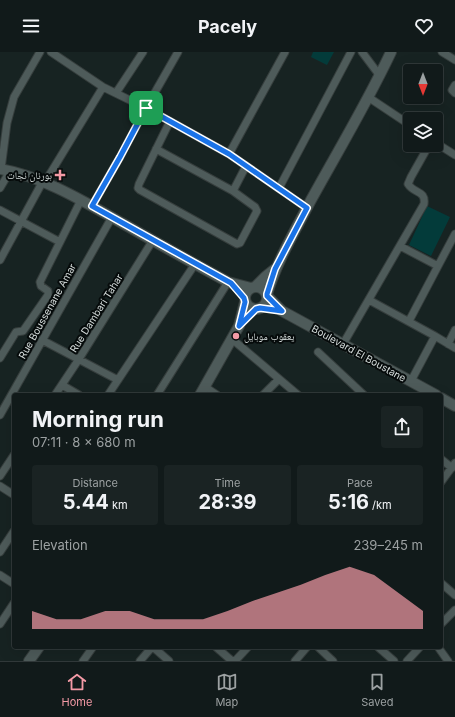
<!DOCTYPE html>
<html lang="en">
<head>
<meta charset="utf-8">
<style>
	body { margin:0; font-family:Inter,"Noto Naskh Arabic",sans-serif; background:#1a2323; color:#f1f3f6; height:100vh; display:flex; flex-direction:column; font-size:15px; white-space:nowrap }
	* { box-sizing:border-box; margin:0 }
	p { font-size:13px; color:#9ca1a2 }
	.icon { flex:none; width:22px; height:22px; fill:none; stroke:currentColor; stroke-width:2; stroke-linecap:round; stroke-linejoin:round }
	.map { position:relative; flex:1; overflow:hidden }
	.sheet { position:absolute; left:12px; top:341px; width:431px; height:256px; display:flex; flex-direction:column; background:#111a1a; border-radius:4px; box-shadow:0 4px 16px #0002,0 0 0 1px #303839 }
	.sheet>* { flex:none }
	.needle { width:26px; rotate:180deg }
	.controls { position:absolute; left:403px; top:12px; display:grid; gap:8px }
	.controls a { display:grid; place-items:center; width:40px; height:40px; border-radius:4px; background:#111a1a; box-shadow:0 4px 16px #0002,0 0 0 1px #303839; font-size:20px }
	.pin { position:absolute; display:grid; place-items:center; width:34px; height:34px; color:#fff; margin:-17px; border-radius:8px; box-shadow:0 2px 6px #0006 }
	.round { display:grid; place-items:center; flex:none; width:42px; height:42px; border-radius:4px; background:#1a2323 }
	.headline { display:flex; align-items:center; justify-content:space-between; height:68px; padding:0 20px }
	h1 { font-size:22px; font-weight:700; line-height:30px }
	.stats { display:grid; grid-template-columns:repeat(3,1fr); gap:6px; height:68px; padding:4px 20px }
	.stats div { display:grid; align-content:center; border-radius:4px; background:#1a2323; text-align:center }
	.stats b { font-size:20px; font-weight:700 }
	.stats small { font-size:11px; font-weight:400 }
	.stats p { font-size:11px }
	.chart { height:112px; padding:8px 20px }
	.chart p { display:flex; justify-content:space-between }
	.chart svg { width:100%; height:72px; margin-top:4px; fill:#f49aa6; opacity:.7 }
	header { display:flex; justify-content:space-between; align-items:center; height:52px; padding:0 20px; background:#111a1a; font-size:18px; font-weight:700 }
	.tab-bar { display:flex; justify-content:space-around; align-items:center; height:56px; border-top:1px solid #303839; background:#111a1a; font-size:11px; color:#9ca1a2 }
	.tab-bar a { display:grid; justify-items:center; gap:2px }
	.tab-bar .selected { color:#f49aa6 }
	.map>svg:first-child { display:block }
</style>
</head>
<body>
<header><svg class="icon" aria-label="menu" viewBox="0 0 24 24"><path d="M4 6h16M4 12h16M4 18h16"/></svg>Pacely<svg class="icon" aria-label="heart" viewBox="0 0 24 24"><path d="M12 20l-8-8c-3-5 5-10 8-4 3-6 11-1 8 4z"/></svg></header>
<div class="map">
<svg width="455" height="609" viewBox="0 0 455 609">
	<rect width="100%" height="100%" fill="#172322"/>
	<path fill="#033b3a" d="M313,0H334L327,13L311,5Z
		M427,154L450,165L431,204L409,193Z"/>
	<g fill="none" stroke-linecap="round" stroke-linejoin="round">
		<defs>
			<path id="minor" d="M51,0L103,35L146,56L229,102L307,156
				M362,0L380,24
				M442,0L455,8
				M455,33L452,38L455,41
				M116,41L143,0
				M368,45L410,73
				M170,69L139,132L138,136L140,138L237,192L240,191L257,159L255,155L233,139L246,114
				M436,91L455,103
				M156,97L233,139
				M229,102L285,0
				M1,117L7,71L14,45L40,0
				M45,130L103,35
				M0,136L10,119
				M279,136L351,0
				M92,154L120,105L146,56L178,0
				M0,158L60,190
				M400,194L438,214L409,269
				M0,208L43,129
				M438,214L455,182
				M369,248L435,284L455,296
				M232,287L298,343
				M42,288L118,328
				M343,292L424,152C426,138 414,142 408,132L411,125L429,93
				M448,292L455,278
				M318,300L364,343
				M0,306L16,280L23,279L48,243V239L41,234L40,230L81,148
				M411,329L435,284
				M62,333L79,343
				M205,335L217,343
				M55,343L79,307L153,188
				M108,343L195,212
				M157,343L228,230
				M263,343L279,327
				M0,363L112,165
				M441,407L452,416
				M0,424L14,403
				M441,430L455,411
				M0,434L14,443
				M0,500L14,479
				M0,523L14,532
				M441,531L455,543
				M0,572L14,551
				M441,572L455,558
				M153,595L169,609
				M216,595L232,609
				M318,595L333,609
				M378,595L394,609
				M438,595L448,609
				M83,609L93,595
				M140,609L152,595
				M235,609L248,595
				M295,609L307,595
				M407,609L420,595"/>
			<path id="secondary" d="M0,117C44,125 83,149 122,171C157,191 193,211 228,230L251,236
				M245 246a11 11 0 1 1 22 0a11 11 0 1 1-22 0Z
				M255,235L265,225L275,217
				M267,242C277,209 295,179 311,148C338,99 367,51 391,0
				M267,244L282,259L436,343
				M200,343L239,274L245,250
				M441,346L455,354
				M29,609L39,595"/>
		</defs>
		<use href="#minor" stroke="#363e3d" stroke-width="9"/>
		<use href="#secondary" stroke="#363e3d" stroke-width="12"/>
		<use href="#minor" stroke="#4e5b5a" stroke-width="7"/>
		<use href="#secondary" stroke="#4e5b5a" stroke-width="10"/>
	</g>
	<g fill="none" stroke-linecap="round" stroke-linejoin="round">
		<defs>
			<path id="route" d="M146,56L229,102L307,156L275,217L267,242V244L282,259L260,256L256,257L239,274L245,250L244,246L231,231L92,154L120,105Z"/>
		</defs>
		<use href="#route" stroke="#fff" stroke-width="8"/>
		<use href="#route" stroke="#1a73e8" stroke-width="5"/>
	</g>
	<g fill="#f49aa6" stroke="#060b0b" stroke-width="1.5">
		<path d="M58 117h4v4h4v4h-4v4h-4v-4h-4v-4h4z"/>
		<circle cx="236" cy="284" r="4"/>
	</g>
	<g text-anchor="middle" dominant-baseline="central" stroke-width="4" stroke-linejoin="round" paint-order="stroke">
		<g font-size="10" fill="#d6dddc" stroke="#060b0b" text-anchor="end">
			<text x="52" y="123">بورنان نجات</text>
			<text x="244" y="284" text-anchor="start">يعقوب موبايل</text>
		</g>
		<g font-size="10" fill="#d6dddc" stroke="#060b0b">
			<text transform="translate(47 259) rotate(-61)">Rue Boussenane Amar</text>
			<text transform="translate(96 261) rotate(-58)">Rue Dambari Tahar</text>
			<text transform="translate(359 301) rotate(29)">Boulevard El Boustane</text>
		</g>
	</g>
</svg>
<div class="controls">
<a><svg class="needle" viewBox="-14 -14 28 28"><path d="M0-13l5 13h-10z" fill="#e53935"/><path d="M0 13l5-13h-10z" fill="#9ca1a2"/></svg></a>
<a><svg class="icon" aria-label="layers" viewBox="0 0 24 24"><path d="M12 4l9 5-9 5-9-5zM3 14l9 5 9-5"/></svg></a>
</div>
<div class="pin" style="left:146px;top:56px;background:#1e9e55"><svg class="icon" aria-label="arrive" viewBox="0 0 24 24"><path d="M6 21V4h12l-3 4 3 4H6"/></svg></div>
<section class="sheet">
<div class="headline"><div><h1>Morning run</h1><p>07:11 · 8 × 680 m</p></div><a class="round"><svg class="icon" aria-label="share" viewBox="0 0 24 24"><path d="M12 15V3M7 8l5-5 5 5M5 13v7h14v-7"/></svg></a></div>
<div class="stats">
<div><p>Distance</p><b>5.44<small> km</small></b></div>
<div><p>Time</p><b>28:39</b></div>
<div><p>Pace</p><b>5:16<small> /km</small></b></div>
</div>
<div class="chart"><p><span>Elevation</span>239–245 m</p>
<svg viewBox="0 0 160 44" preserveAspectRatio="none"><path d="M0 44V33L10 38L20 38L30 33L40 33L50 38L60 38L70 38L80 33L90 27L100 22L110 17L120 11L130 6L140 11L150 22L160 33V44z"/></svg>
</div>
</section>
</div>
<nav class="tab-bar">
<a class="selected"><svg class="icon" aria-label="home" viewBox="0 0 24 24"><path d="M3 11l9-7 9 7M6 9v11h12V9"/></svg>Home</a>
<a><svg class="icon" aria-label="map" viewBox="0 0 24 24"><path d="M3 6l6-2 6 2 6-2v14l-6 2-6-2-6 2zM9 4v14M15 6v14"/></svg>Map</a>
<a><svg class="icon" aria-label="saved" viewBox="0 0 24 24"><path d="M7 4h10v16l-5-4-5 4z"/></svg>Saved</a>
</nav>
</body>
</html>
